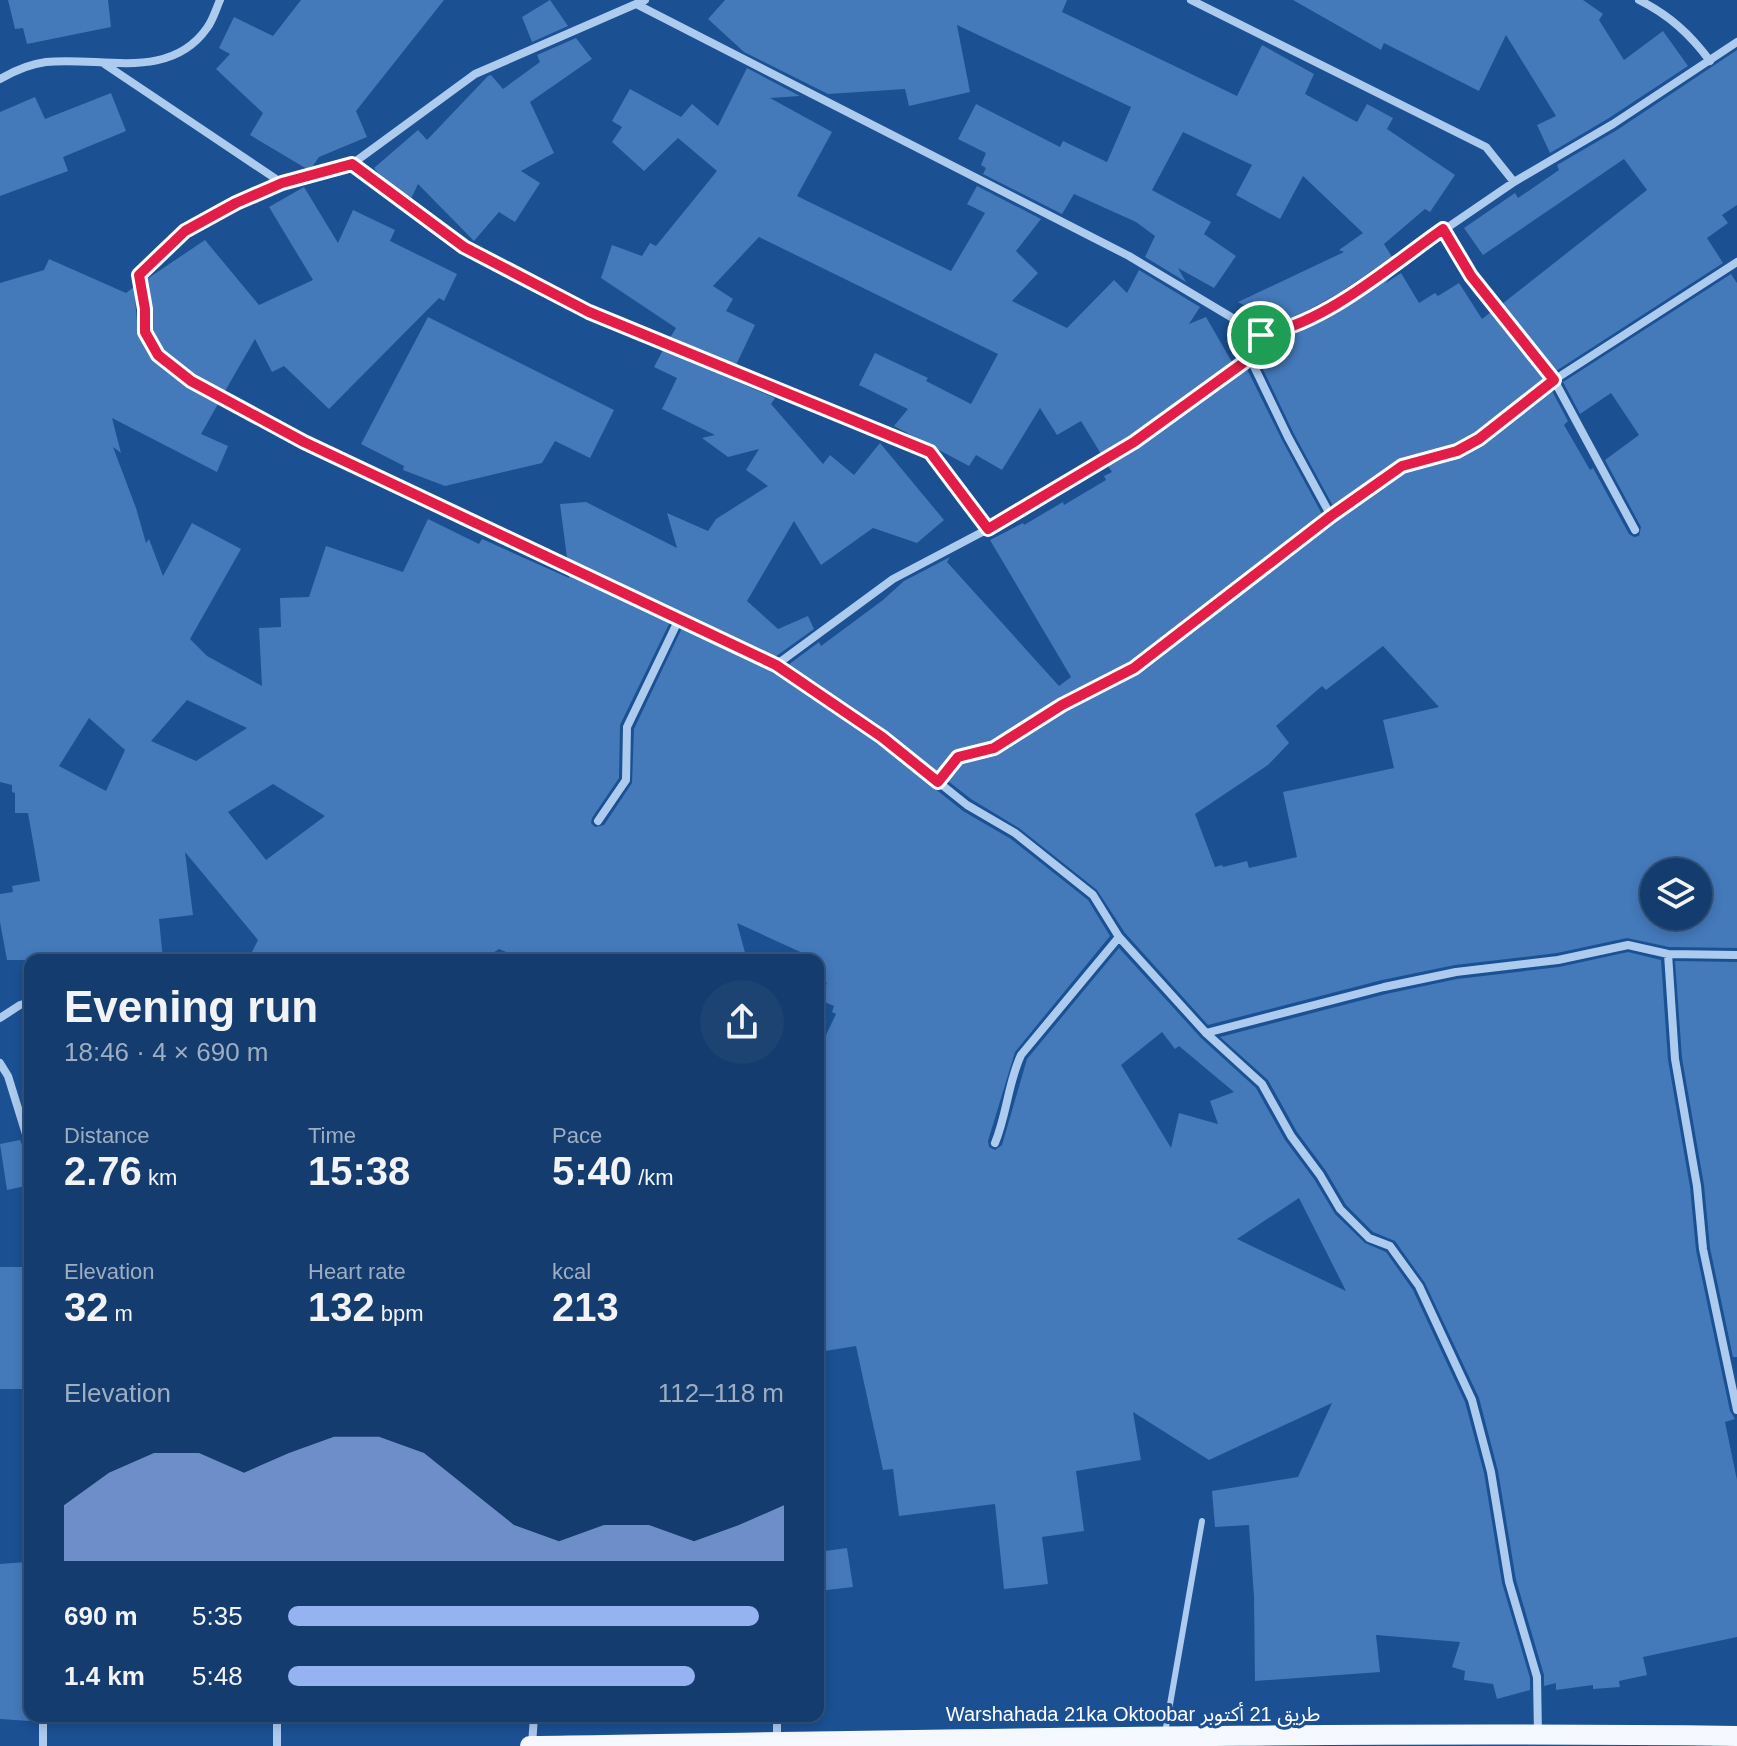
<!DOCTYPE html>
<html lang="en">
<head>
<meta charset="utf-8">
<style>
	body { margin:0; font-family:Arial,"Noto Sans Arabic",sans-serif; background:#1d4373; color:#f1f3f6; height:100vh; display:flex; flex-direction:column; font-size:30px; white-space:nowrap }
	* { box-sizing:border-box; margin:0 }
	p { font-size:26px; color:#9dadc2 }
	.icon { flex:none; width:44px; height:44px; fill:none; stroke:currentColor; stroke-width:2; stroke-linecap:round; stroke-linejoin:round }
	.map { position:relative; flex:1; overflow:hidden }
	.sheet { position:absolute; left:24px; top:954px; width:800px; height:768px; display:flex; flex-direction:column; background:#143c6e; border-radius:16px; box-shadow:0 4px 12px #0003,0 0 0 2px #335681 }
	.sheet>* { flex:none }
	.fabs { position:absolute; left:1640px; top:858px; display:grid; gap:16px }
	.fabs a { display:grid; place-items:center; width:72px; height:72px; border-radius:50%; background:#143c6e; box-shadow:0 4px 12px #0003,0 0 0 2px #335681; font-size:40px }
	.pin { position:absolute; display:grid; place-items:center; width:68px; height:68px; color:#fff; margin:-34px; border:4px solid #fff; border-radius:50%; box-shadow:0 2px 8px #0007 }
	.round { display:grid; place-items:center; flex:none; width:84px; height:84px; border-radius:42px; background:#1d4373 }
	.headline { display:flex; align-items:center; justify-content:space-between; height:136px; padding:0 40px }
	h1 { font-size:44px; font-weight:600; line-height:60px }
	.stats { display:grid; grid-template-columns:repeat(3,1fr); gap:12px; height:136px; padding:8px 40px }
	.stats div { display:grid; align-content:center }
	.stats b { font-size:40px; font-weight:600 }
	.stats small { font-size:22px; font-weight:400 }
	.stats p { font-size:22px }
	.chart { height:224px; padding:16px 40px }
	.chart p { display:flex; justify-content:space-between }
	.chart svg { width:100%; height:144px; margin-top:8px; fill:#95b2f1; opacity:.7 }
	ul { padding:0 40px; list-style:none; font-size:26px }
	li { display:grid; grid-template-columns:128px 96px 1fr; align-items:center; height:60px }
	li i { height:20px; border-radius:10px; background:#95b2f1 }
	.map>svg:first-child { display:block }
</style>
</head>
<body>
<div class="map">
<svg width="1737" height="1746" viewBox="0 0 1737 1746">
	<rect width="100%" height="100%" fill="#1b5093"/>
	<path fill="#4479ba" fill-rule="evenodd" d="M8,0H108L111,27L27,44L23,28L15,29Z
		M301,0H444L356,111L367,137L319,157L312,167L307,169L250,135L263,113L216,69L230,54L219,48L234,17L273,36Z
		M550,0L568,26L532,42L522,17Z
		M725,0H1067L1062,12L1237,96L1262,45L1314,74L1305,94L1357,122L1367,104L1393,118L1387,129L1455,175L1430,212L1425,209L1384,244L1392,257L1339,293L1294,318L1276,323L1238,302L1344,252L1339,250L1363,233L1303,176L1280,219L1236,195L1252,165L1183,132L1152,190L1211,222L1204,234L1236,256L1214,288L1178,268L1186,282L1145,257L1155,236L1136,222L1074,194L1062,214L983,174L986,168L981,165L986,153L958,139L976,104L1060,147L1063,141L1107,162L1131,107L957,25L970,92L909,106L905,89L828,94L744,52L708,19Z
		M1293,0H1583L1603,14L1599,20L1624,60L1663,31L1688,66L1609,118L1550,153L1537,125L1556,116L1506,35L1479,91L1384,43L1381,50Z
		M576,38L592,59L530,102L554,153L521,171L540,183L515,222L499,212L474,241L418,184L411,199L381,177L374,168L418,130L427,140L488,76L491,75L503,89L540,62L537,55Z
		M1737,50V205L1722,215L1728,223L1707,238L1723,263L1556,371L1502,304L1647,190L1624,159L1483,255L1464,228L1515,193L1518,198L1559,170L1557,165L1617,130Z
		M747,68L800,96L770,98L832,132L797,196L951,271L985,213L967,204L977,186L1041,219L1016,251L1038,273L1012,301L1067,328L1114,280L1127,293L1139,270L1200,307L1189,324L1206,317L1232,362L1130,436L1101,454L1081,421L1057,435L1040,408L1002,470L976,455L969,466L894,426L908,409L859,385L875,353L928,378L926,381L971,404L998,354L759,237L713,286L733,299L726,311L755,325L736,365L670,338L676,328L601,278L612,245L642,256L650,243L656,246L717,171L678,138L644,171L612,142L622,127L612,121L630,89L681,117L692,104L718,126Z
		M111,93L126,131L63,157L68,171L0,196V112L35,97L45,119Z
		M304,187L338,243L353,210L395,230L390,241L457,274L444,301L439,298L329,409L284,366L272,372L255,339L225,391L195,375L163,350L152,330V308L147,279L205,240L259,305L313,280L269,207Z
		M49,259L126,293L134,287L138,333L152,359L187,386L218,404L201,434L228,446L217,472L112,418L121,453L113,447L136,508L146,543L149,539L163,576L192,523L241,549L190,639L207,656L262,686L259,628L281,627L280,598L309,597L326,546L403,572L428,519L479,544L482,539L569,578V575L670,622L620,725L619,778L592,818L591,823L595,827L604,825L632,783L634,729L682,628L773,671L878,743L963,811L1011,839L1088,900L1110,936L1015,1052L988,1141L989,1147L995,1150L1002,1145L1027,1059L1119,948L1201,1038L1256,1088L1285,1140L1314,1179L1335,1214L1365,1243L1386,1252L1413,1290L1465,1402L1484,1473L1502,1583L1530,1678V1690L1497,1699L1493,1684L1464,1680L1465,1671L1452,1667L1460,1642L1376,1635L1380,1672L1255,1681L1254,1597L1249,1525L1215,1527L1212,1491L1298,1477L1332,1403L1209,1460L1133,1412L1141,1460L1076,1471L1084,1531L1042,1537L1048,1584L1004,1589L995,1504L899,1516L893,1469L883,1470L856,1346L825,1351L818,1298V1052L836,1014L832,1012L834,1006L820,1000L827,983L818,979V960L737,923L747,960H524L499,949L482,960H248L258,940L185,852L193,915L159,919L163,960H7L0,922V894L13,892L12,886L40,881L28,813H15V793L12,792V785L0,782V283L44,270ZM187,700L247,728L196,761L151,741ZM89,718L125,750L106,791L59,766ZM273,784L325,816L266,860L228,812ZM1162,1032L1175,1049L1179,1046L1234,1092L1210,1101L1218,1124L1179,1113L1171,1148L1121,1065ZM1299,1198L1346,1291L1237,1239Z
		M1393,273L1386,283L1401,273L1419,303L1435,293L1438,296L1459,283L1482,319L1491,312L1544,379L1475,433L1454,444L1398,460L1333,506L1294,434L1258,359L1294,333L1346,305Z
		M1731,274L1737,283V948L1669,947L1627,938L1557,953L1455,965L1382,980L1208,1025L1125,933L1097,890L1019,828L971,799L948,781L962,763L997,754L1065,711L1138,674L1335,522L1405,472L1459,458L1482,445L1552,391L1568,421L1564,425L1590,470L1593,468L1629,534L1634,537L1639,536L1641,527L1605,460L1639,435L1611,393L1580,414L1563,382ZM1383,646L1439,707L1383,720L1394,768L1283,792L1297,857L1249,868L1247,861L1223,867L1222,865L1215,867L1195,814L1268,765L1289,743L1276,726L1322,686L1326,690ZM1654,872H1698V916H1654Z
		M428,317L614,410L590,458L555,441L542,463L445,486L403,470L404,466L361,444Z
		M663,350L775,398L771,404L823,464L830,455L854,475L880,443L944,520L917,543L873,528L821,565L794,521L747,601L778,629L808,616L814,629L775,657L567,558L560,504L586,502L677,548L667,513L708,531L716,519L768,486L746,470L759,449L728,457L702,438L715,435L662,409L677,378L654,367Z
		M1247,369L1282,440L1322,514L1130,662L1059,699L991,741L955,751L937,772L886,731L788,665L819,642L821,646L883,600L904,581L950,557L947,562L1059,686L1071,677L990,540L1023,523L1024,525L1063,502L1064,505L1106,480L1104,476L1112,472L1108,466L1138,448Z
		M1628,952L1661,960L1668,1060L1690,1187L1696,1250L1730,1411L1735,1419L1725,1422L1737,1480V1637L1643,1657L1647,1675L1619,1681L1620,1687L1593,1689V1685L1556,1690V1683L1544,1686V1675L1516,1580L1498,1471L1479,1398L1425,1283L1395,1241L1373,1232L1346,1205L1326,1171L1297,1132L1268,1080L1220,1037L1386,994L1457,979L1559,967Z
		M1675,961L1737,962V1357H1733L1710,1248L1704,1185L1682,1058Z
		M20,1140L25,1152L30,1154V1185L7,1190L0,1144Z
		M0,1267H28V1389H0Z
		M847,1548L853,1587L818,1591V1552Z
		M27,1562L30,1580V1721L0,1719V1564Z"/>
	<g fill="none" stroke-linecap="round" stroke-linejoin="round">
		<path stroke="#adcbef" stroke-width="6" d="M1165,1733L1202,1521"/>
		<path stroke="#adcbef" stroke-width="8" d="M645,0L475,74L352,164L282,183L236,203L185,231L139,275L145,309V332L158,355L191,381L304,442L776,665L882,737L967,805L1015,833L1093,895L1119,937L1206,1033L1262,1084L1291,1136L1320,1175L1340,1209L1369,1238L1390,1246L1419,1286L1472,1400L1491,1472L1509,1582L1537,1677L1538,1734
			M1191,0L1486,147L1514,182
			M1639,0C1669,15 1690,34 1710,61
			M638,5L1129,256L1261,335
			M103,63L282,183
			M0,79C14,71 29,64 46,62C101,56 169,82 207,28C213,20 216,9 220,0
			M352,164L464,247L589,312L930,452L988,529
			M1443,229L1471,276L1554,380L1635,530
			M1250,358L1288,437L1331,516
			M776,665L893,579L988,529L1134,442L1250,358L1261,335L1297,325L1343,299L1514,182L1613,124L1737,42
			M938,782L958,757L994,748L1062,705L1134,668L1331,516L1402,466L1457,451L1479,439L1554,380L1737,262
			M598,821L626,780L627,727L679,619
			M1668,954L1675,1059L1697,1186L1703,1249L1737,1410
			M0,1018L20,1005L30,1002
			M1206,1033L1384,987L1456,972L1558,960L1628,945L1668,954L1737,955
			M0,1063L8,1076L30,1147
			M995,1143C1007,1114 1008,1083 1021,1055L1119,937
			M30,1452V1477
			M777,1716V1740
			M532,1745L534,1716
			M43,1746V1716
			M277,1746V1716"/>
		<path stroke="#f5f9ff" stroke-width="20" d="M530,1746C932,1740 1335,1731 1737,1736"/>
	</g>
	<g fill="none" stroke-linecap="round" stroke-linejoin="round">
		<defs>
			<path id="route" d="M352,164L464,247L589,312L930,452L988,529L1134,442L1250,358L1261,335C1326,323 1389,267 1443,229L1471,276L1554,380L1479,439L1457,451L1402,466L1331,516L1134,668L1062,705L994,748L958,757L938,782L882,737L776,665L304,442L191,381L158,355L145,332V309L139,275L185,231L236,203L282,183Z"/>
		</defs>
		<use href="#route" stroke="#fff" stroke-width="16"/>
		<use href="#route" stroke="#e11d48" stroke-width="10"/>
	</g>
	<g text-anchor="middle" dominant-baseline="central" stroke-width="6" stroke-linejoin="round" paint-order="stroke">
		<g font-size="20" fill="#fff" stroke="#1b5093">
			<text x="1133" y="1714">Warshahada 21ka Oktoobar طريق 21 أكتوبر</text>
		</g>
	</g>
</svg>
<div class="fabs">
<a><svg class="icon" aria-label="layers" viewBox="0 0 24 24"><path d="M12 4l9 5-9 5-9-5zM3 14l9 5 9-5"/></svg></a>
</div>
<div class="pin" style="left:1261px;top:335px;background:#1e9e55"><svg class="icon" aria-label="arrive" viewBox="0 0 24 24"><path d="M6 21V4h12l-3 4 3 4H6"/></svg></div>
<section class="sheet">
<div class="headline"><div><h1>Evening run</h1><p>18:46 · 4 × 690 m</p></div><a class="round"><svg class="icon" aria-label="share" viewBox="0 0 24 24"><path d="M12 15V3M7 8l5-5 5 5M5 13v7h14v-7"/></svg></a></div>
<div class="stats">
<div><p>Distance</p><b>2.76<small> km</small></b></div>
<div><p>Time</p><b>15:38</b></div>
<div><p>Pace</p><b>5:40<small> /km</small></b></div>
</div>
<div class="stats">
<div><p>Elevation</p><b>32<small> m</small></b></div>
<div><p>Heart rate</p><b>132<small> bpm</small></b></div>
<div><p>kcal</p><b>213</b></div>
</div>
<div class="chart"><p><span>Elevation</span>112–118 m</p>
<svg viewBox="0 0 160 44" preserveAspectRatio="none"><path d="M0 44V27L10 17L20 11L30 11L40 17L50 11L60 6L70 6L80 11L90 22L100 33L110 38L120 33L130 33L140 38L150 33L160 27V44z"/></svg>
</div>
<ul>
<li><b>690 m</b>5:35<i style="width:95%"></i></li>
<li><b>1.4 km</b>5:48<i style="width:82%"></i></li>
</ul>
</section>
</div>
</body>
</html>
